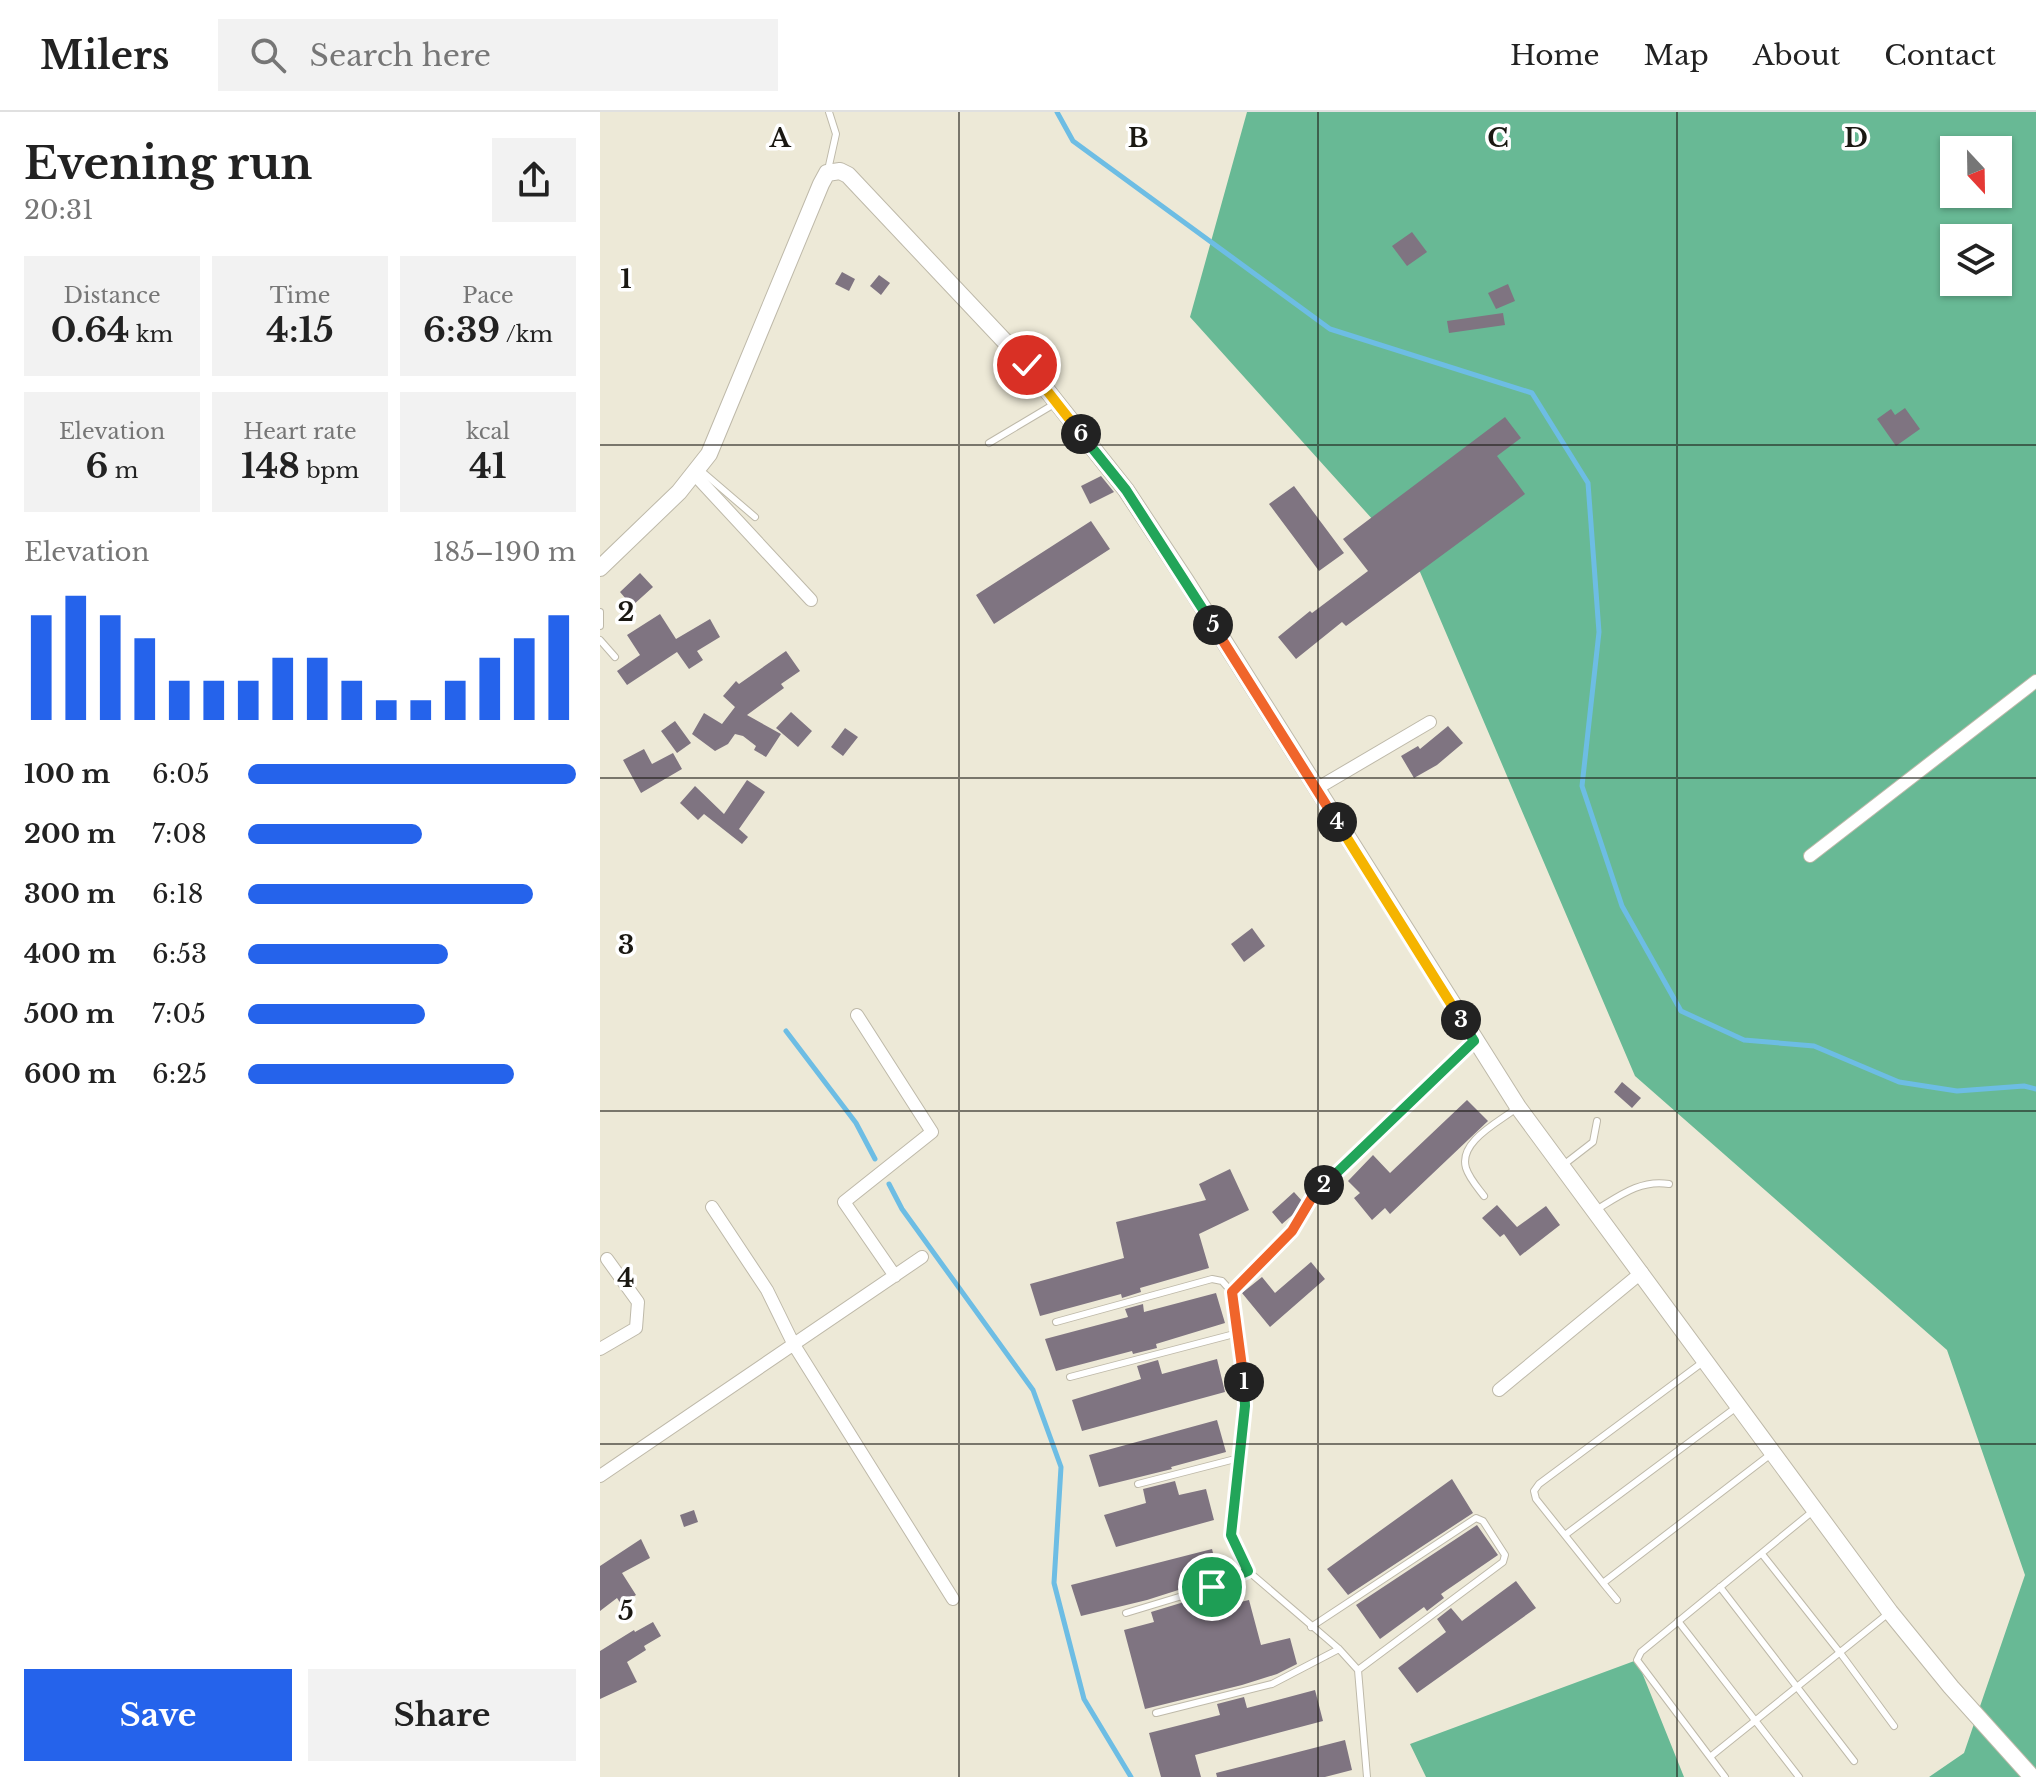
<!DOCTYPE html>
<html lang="en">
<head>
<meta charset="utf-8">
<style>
	body { margin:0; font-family:"Libre Baskerville",serif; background:#f2f2f2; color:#222; height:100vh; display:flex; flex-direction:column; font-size:30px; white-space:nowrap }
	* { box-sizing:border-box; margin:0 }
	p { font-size:26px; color:#767676 }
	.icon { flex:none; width:44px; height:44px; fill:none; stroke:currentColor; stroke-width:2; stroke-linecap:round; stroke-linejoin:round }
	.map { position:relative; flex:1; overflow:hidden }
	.sheet { display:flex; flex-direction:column; background:#fff; width:600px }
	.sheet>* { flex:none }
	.needle { width:52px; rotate:158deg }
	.tools { position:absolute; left:1340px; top:24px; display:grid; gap:16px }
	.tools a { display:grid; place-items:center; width:72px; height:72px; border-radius:0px; background:#fff; box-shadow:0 2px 6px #0004; font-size:40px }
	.pin { position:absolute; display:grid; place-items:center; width:68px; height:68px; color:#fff; margin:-34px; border:4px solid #fff; border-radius:50%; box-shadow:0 2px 8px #0007 }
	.km { position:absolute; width:40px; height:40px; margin:-20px; border-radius:50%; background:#222; color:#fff; font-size:22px; line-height:40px; text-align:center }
	.round { display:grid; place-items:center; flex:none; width:84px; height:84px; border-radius:0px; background:#f2f2f2 }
	.overview { display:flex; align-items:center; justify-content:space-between; height:136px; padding:0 24px }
	h1 { font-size:44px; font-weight:700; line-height:60px }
	.stats { display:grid; grid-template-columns:repeat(3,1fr); gap:12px; height:136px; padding:8px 24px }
	.stats div { display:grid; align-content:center; border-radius:0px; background:#f2f2f2; text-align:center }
	.stats b { font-size:34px; font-weight:700 }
	.stats small { font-size:22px; font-weight:400 }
	.stats p { font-size:22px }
	.chart { height:224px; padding:16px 24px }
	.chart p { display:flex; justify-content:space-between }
	.chart svg { width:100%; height:144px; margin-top:8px; stroke:#2563eb; stroke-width:6 }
	.button { display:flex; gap:16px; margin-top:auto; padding:16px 24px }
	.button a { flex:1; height:92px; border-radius:0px; background:#2563eb; color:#fff; font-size:32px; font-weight:700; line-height:92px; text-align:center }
	.button a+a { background:#f2f2f2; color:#222 }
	ul { padding:0 24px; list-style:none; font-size:26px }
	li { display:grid; grid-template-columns:128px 96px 1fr; align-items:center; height:60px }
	li i { height:20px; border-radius:10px; background:#2563eb }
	header { display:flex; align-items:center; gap:48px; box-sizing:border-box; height:112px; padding:0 40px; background:#fff; border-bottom:2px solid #e0e0e0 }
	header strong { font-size:38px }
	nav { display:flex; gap:44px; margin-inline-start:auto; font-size:28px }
	.search { width:560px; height:72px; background:#f2f2f2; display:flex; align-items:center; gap:20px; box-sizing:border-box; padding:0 28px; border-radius:0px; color:#767676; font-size:30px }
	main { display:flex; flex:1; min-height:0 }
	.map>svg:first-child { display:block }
</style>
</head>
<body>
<header>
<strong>Milers</strong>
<div class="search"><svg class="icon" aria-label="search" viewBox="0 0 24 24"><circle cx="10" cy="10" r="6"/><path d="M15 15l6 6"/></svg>Search here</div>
<nav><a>Home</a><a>Map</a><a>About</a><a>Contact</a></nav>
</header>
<main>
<section class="sheet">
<div class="overview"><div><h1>Evening run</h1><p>20:31</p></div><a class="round"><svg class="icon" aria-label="share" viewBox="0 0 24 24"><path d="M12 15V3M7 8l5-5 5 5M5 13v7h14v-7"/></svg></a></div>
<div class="stats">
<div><p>Distance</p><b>0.64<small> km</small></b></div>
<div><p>Time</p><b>4:15</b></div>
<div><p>Pace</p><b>6:39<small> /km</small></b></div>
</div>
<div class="stats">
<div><p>Elevation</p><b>6<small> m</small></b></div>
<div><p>Heart rate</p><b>148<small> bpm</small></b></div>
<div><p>kcal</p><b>41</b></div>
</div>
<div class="chart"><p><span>Elevation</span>185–190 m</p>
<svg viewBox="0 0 160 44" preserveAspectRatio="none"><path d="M5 44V12M15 44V6M25 44V12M35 44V19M45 44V32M55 44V32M65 44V32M75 44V25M85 44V25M95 44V32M105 44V38M115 44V38M125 44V32M135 44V25M145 44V19M155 44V12"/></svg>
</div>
<ul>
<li><b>100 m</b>6:05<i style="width:100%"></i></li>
<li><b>200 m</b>7:08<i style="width:53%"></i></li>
<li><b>300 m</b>6:18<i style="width:87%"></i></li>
<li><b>400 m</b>6:53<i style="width:61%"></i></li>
<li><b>500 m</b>7:05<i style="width:54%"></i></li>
<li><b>600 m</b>6:25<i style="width:81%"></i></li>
</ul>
<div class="button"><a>Save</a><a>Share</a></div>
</section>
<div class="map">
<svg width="1436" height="1665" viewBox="0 0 1436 1665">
	<rect width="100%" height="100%" fill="#ede9d7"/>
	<path fill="#68b995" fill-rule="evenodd" d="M647,0H1436V1665H1329L1364,1641L1425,1463L1347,1238L1035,964L820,460L590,205ZM1354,38H1398V82H1354ZM1354,126H1398V170H1354Z
		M1037,1548L1084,1665H826L810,1632Z"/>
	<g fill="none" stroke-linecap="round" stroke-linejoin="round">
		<path stroke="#6dbde4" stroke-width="5" d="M457,0L473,29L730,217L932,281L988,371L999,520L982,674L1022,794L1081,899L1144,928L1214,934L1299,970L1357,979L1424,974L1436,977
			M186,919L256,1011L275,1047
			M289,1072L302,1097L433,1278L461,1355L454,1471L484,1587L531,1665"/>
	</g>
	<path fill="#7f7481" d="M812,120L827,140L807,154L792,134Z
		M242,160L255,167L249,179L235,172Z
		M279,163L290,171L281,183L270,174Z
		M908,172L915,189L896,197L888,181Z
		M903,201L905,213L849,221L847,209Z
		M1305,296L1320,317L1296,334L1277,307L1291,297L1295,303Z
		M905,305L921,326L897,344L925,382L746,514L742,510L696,547L678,525L710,499L712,501L768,459L743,427Z
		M501,364L514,380L490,392L481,374Z
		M694,374L744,441L719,459L669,392Z
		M491,409L510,437L394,512L376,483Z
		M40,461L53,475L32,494L20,480Z
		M60,502L76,527L110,507L120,525L97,539L103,548L89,557L77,540L27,573L17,559L40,543L27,523Z
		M186,539L200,559L181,572L184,576L147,603L181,622L166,645L154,638L156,634L143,624L135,622L128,632L115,639L92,622L104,601L122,612L135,595L123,584L136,569L139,572Z
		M191,600L212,619L198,635L176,616Z
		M75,609L91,631L77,641L61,619Z
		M848,614L863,631L837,653L814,666L801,644L818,634L820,637Z
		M245,616L258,625L243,644L231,635Z
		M44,637L52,652L73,641L82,657L41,681L23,648Z
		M147,668L165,680L139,717L148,725L142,732L104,702L98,708L80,691L95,674L124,702Z
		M652,816L665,834L644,850L631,832Z
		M1022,970L1041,986L1032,996L1014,980Z
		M867,988L888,1009L790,1102L785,1096L772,1108L754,1086L760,1081L748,1069L773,1043L790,1061Z
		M630,1057L649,1098L599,1122L609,1156L540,1176L541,1180L522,1186L521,1182L440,1204L430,1172L524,1146L516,1110L606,1088L599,1072Z
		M694,1080L703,1090L697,1099L682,1112L672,1100Z
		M897,1093L917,1115L946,1094L960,1113L920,1144L904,1122L900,1125L882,1106Z
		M711,1150L725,1167L670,1215L642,1181L662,1165L675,1181Z
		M616,1181L625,1211L556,1232L557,1236L533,1242L532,1239L456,1259L445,1227L528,1205L525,1197L543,1192L544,1200Z
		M617,1247L625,1280L482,1319L472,1288L541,1267L537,1254L558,1248L562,1262Z
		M617,1308L626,1340L571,1355L572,1357L499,1375L489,1343Z
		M852,1367L873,1401L748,1483L727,1457Z
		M575,1369L579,1383L606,1377L614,1408L516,1435L504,1403L546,1391L543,1377Z
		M94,1398L98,1410L84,1415L80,1403Z
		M877,1413L898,1443L841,1482L844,1486L827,1499L824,1495L780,1527L756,1493Z
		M41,1427L50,1446L22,1461L36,1483L21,1492L17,1486L0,1499V1454Z
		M612,1437L619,1465L547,1488L481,1504L471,1473Z
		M916,1469L936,1496L817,1581L798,1556L846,1520L837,1507L851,1496L862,1509Z
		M594,1487L597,1500L649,1488L661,1533L690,1526L697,1552L677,1562L642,1573L545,1597L524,1518L554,1510L551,1500Z
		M53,1510L61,1524L44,1534L46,1538L27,1550L37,1570L0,1587V1539L34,1518L35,1520Z
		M715,1578L723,1609L595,1643L601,1665H561L549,1621L620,1603L617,1592L644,1585L647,1596Z
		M745,1628L752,1658L725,1665H617L616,1661Z"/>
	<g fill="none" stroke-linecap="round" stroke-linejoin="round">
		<defs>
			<path id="service" d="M228,58L236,22L229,0
				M389,331L456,291
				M99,357L155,405
				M0,500V514
				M0,528L15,545
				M962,1054L993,1030L997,1009
				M884,1084C878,1076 869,1066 866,1056C858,1029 901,1009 918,995
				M996,1098C1019,1084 1041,1067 1069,1072
				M456,1210L612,1167L622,1169L632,1180
				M470,1265L638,1221
				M538,1372L639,1346
				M965,1423L1138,1294
				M1162,1442L1241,1542L1294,1614
				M1003,1471L936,1387L934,1379L939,1372L1103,1250
				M1120,1475L1254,1649
				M1017,1488L1003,1471L1171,1342
				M526,1501L612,1475L648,1459
				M1078,1509L1199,1665
				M711,1515L876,1406L883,1409L905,1443L903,1450L758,1558
				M556,1601L672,1572L739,1537
				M1110,1645L1037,1548L1041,1540L1213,1399
				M767,1665L758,1558L739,1537L648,1459L631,1423L645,1294L632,1180L692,1119L714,1082L874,929
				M1125,1665L1110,1645L1290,1500"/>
			<path id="minor" d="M95,363L211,488
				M716,677L830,610
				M1210,744L1436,569
				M257,903L332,1020L244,1090L295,1164
				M112,1095L167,1178L194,1233L353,1487
				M0,1237L36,1216L38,1190L7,1147
				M899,1278L1042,1160
				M0,1364L322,1145"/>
			<path id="tertiary" d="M0,456L79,380L109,342L221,72L227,61L240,59L248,63L427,253L526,378L586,469L918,995L1290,1500L1351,1575L1432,1665"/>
		</defs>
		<use href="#service" stroke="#beb9a9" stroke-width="8"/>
		<use href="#minor" stroke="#beb9a9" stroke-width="14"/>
		<use href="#tertiary" stroke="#beb9a9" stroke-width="18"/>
		<use href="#service" stroke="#fff" stroke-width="6"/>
		<use href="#minor" stroke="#fff" stroke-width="12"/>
		<use href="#tertiary" stroke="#fff" stroke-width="16"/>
	</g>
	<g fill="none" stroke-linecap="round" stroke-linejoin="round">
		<defs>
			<path id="split-1" d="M612,1475L648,1459L631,1423L645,1294L644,1270"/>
			<path id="split-2" d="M644,1270L632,1180L692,1119L714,1082L724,1073"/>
			<path id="split-3" d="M724,1073L874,929L861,908"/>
			<path id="split-4" d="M737,710L861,908"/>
			<path id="split-5" d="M613,513L737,710"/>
			<path id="split-6" d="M481,322L526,378L613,513"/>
			<path id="split-7" d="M427,253L481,322"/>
		</defs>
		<use href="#split-1" stroke="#fff" stroke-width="16"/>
		<use href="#split-2" stroke="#fff" stroke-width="16"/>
		<use href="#split-3" stroke="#fff" stroke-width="16"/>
		<use href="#split-4" stroke="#fff" stroke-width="16"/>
		<use href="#split-5" stroke="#fff" stroke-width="16"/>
		<use href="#split-6" stroke="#fff" stroke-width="16"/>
		<use href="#split-7" stroke="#fff" stroke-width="16"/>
		<use href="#split-1" stroke="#22a559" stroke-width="10"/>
		<use href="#split-2" stroke="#f0652b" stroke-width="10"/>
		<use href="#split-3" stroke="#22a559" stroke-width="10"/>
		<use href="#split-4" stroke="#f5b400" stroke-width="10"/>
		<use href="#split-5" stroke="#f0652b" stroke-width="10"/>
		<use href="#split-6" stroke="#22a559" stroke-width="10"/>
		<use href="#split-7" stroke="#f5b400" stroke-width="10"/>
	</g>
	<path fill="none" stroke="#1a1812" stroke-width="2" stroke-opacity="0.55" d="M359,0V1665M718,0V1665M1077,0V1665M0,333H1436M0,666H1436M0,999H1436M0,1332H1436"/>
	<g font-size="26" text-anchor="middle" font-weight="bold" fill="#1a1812" stroke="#fff" stroke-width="7" stroke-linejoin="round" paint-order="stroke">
		<text x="180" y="35">A</text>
		<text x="538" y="35">B</text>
		<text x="898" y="35">C</text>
		<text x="1256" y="35">D</text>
		<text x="26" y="176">1</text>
		<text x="26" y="509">2</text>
		<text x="26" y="842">3</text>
		<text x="26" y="1175">4</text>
		<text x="26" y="1508">5</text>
	</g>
</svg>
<div class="tools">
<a><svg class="needle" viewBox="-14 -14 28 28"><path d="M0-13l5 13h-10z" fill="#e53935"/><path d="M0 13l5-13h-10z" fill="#767676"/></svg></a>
<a><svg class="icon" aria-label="layers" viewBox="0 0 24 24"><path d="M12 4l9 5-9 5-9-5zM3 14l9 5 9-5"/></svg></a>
</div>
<div class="pin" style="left:612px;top:1475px;background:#1e9e55"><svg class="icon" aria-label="arrive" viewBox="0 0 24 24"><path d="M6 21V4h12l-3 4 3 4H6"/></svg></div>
<div class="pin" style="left:427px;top:253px;background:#d93025"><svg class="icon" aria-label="check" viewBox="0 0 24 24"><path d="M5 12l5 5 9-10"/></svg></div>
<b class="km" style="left:644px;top:1270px">1</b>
<b class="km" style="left:724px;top:1073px">2</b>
<b class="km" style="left:861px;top:908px">3</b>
<b class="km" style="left:737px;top:710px">4</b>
<b class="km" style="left:613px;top:513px">5</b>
<b class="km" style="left:481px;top:322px">6</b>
</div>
</main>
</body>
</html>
